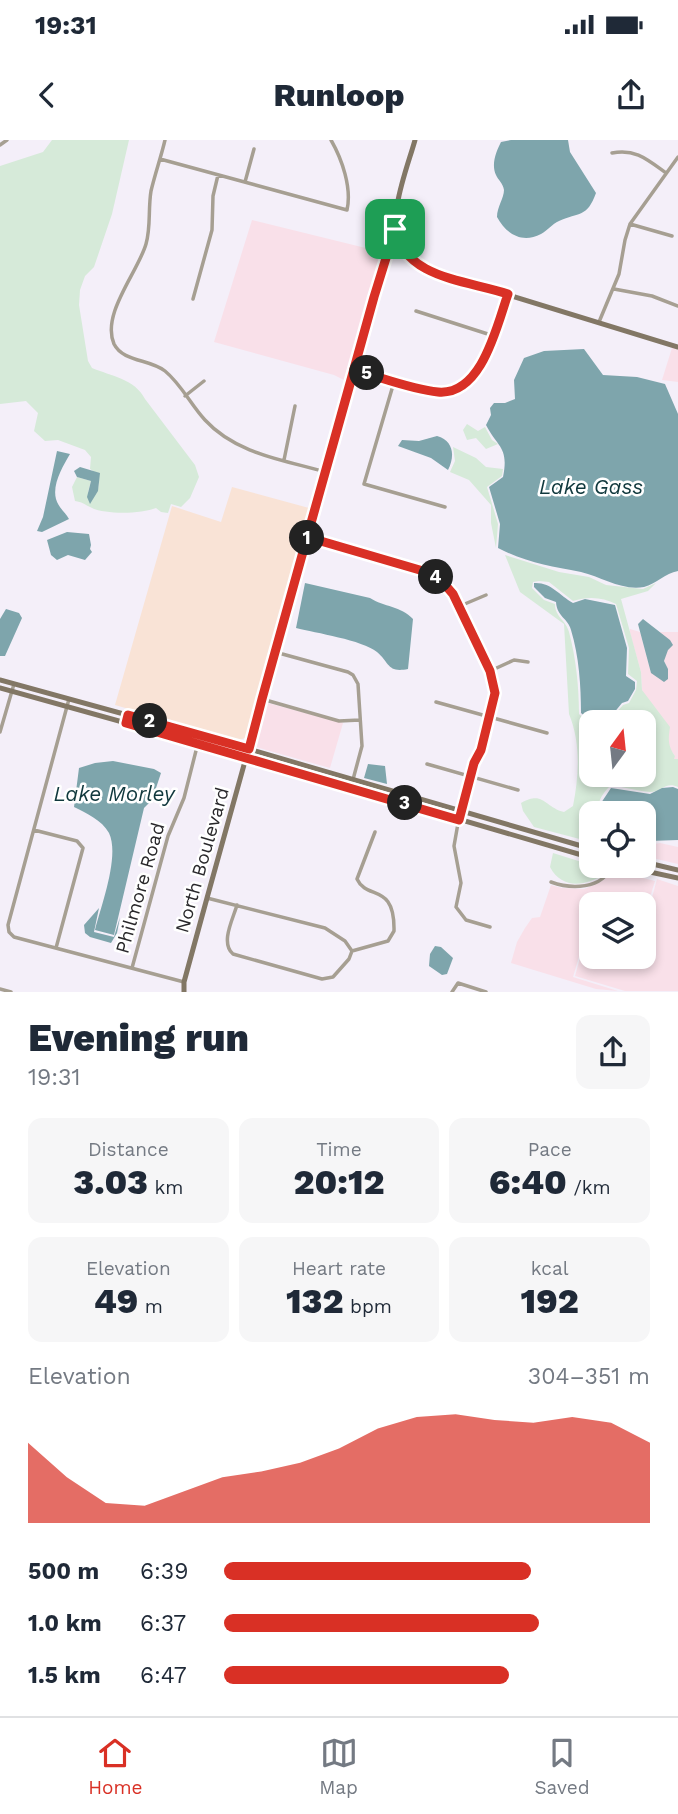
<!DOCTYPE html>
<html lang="en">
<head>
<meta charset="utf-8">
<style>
	body { margin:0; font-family:"Work Sans",sans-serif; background:#f6f6f7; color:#1f2937; height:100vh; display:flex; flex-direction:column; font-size:26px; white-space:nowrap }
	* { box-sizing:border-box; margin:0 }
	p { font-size:23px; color:#747a83 }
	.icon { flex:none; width:38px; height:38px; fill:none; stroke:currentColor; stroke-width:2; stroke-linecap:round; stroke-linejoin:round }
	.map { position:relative; height:852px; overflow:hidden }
	.sheet { display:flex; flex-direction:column; background:#fff; flex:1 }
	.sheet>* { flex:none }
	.needle { width:46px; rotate:15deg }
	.controls { position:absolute; left:579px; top:570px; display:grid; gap:14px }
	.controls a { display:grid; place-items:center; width:77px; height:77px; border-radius:14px; background:#fff; box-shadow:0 4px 10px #0003; font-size:35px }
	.pin { position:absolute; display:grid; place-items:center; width:60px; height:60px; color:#fff; margin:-30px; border-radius:14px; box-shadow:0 4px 10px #0006 }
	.km { position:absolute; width:35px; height:35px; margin:-18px; border-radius:50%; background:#222; color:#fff; font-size:19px; line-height:35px; text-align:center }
	.round { display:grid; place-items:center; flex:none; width:74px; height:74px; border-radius:14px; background:#f6f6f7 }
	.headline { display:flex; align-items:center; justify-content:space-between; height:119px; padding:0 28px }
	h1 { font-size:38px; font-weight:800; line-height:52px }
	.metrics { display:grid; grid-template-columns:repeat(3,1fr); gap:10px; height:119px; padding:7px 28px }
	.metrics div { display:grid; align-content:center; border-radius:14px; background:#f6f6f7; text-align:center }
	.metrics b { font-size:35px; font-weight:800 }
	.metrics small { font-size:19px; font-weight:400 }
	.metrics p { font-size:19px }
	.chart { height:196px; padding:14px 28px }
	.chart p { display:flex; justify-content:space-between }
	.chart svg { width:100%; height:126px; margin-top:7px; fill:#d93025; opacity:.7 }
	ul { padding:0 28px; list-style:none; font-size:23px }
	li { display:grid; grid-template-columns:112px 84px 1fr; align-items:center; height:52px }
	li i { height:18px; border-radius:9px; background:#d93025 }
	.status { display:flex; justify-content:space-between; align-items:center; height:49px; padding:0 35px; background:#fff; direction:ltr }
	.status svg { height:19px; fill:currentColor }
	header { display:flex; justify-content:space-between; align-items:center; height:91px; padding:0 28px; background:#fff; font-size:32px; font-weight:800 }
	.tab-bar { display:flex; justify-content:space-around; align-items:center; height:98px; border-top:2px solid #e0e1e3; background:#fff; font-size:19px; color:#747a83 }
	.tab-bar a { display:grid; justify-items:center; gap:4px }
	.tab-bar .current { color:#d93025 }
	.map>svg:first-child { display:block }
</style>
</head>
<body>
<div class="status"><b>19:31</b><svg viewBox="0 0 49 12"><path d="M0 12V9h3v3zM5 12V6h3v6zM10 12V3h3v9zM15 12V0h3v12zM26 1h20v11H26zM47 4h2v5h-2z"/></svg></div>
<header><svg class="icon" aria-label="back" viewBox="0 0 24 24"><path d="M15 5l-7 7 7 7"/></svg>Runloop<svg class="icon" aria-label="share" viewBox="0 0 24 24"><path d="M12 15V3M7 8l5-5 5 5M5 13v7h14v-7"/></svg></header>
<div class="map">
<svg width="678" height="852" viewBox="0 0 678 852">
	<rect width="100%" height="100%" fill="#f4eff9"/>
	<path fill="#f9e0e9" d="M252,80L386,113L348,242L334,235L214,202Z
		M672,208L678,209V242L662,240Z
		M630,489L640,492L651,533L668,529L664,521L670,500L658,492H678V619H673L675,616L670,609L668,600L642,550L641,532L630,493Z
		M264,562L343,583L330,628L252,606Z
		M660,703L678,707V724L644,716V709L649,705Z
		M612,730L655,741L648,764L644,766L632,765L606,758L603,765H592L591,776L573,837L618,851L596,849L511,823L517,802L525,788L532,778L540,777L551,745L562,748L584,749L599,743L609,736Z
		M657,739L678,746V851H625L575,836L591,778L592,817H644V768L650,765Z"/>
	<path fill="#f9e3d6" d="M232,347L309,368L247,597L238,601L115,565L172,366L221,382Z"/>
	<path fill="#d6ead9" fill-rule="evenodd" d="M52,0H129L112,74L94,127L85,136L80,150L79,165L88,221L92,228C111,236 135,239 145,259L195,325L199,337L190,358L181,367L171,364L168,373L161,372L156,368C141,374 104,375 90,367C84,364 82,362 75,361L72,347L77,337L91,341L88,352L96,354C101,345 99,334 90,329L91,317L85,310L58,300L45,301L34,291L38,273L26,261L0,264V26L43,12Z
		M467,284L478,291L485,287L492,300L498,304L486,309L476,298L467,300L463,290Z
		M453,307L476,318L486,327L503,329L502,336L487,347L498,384L496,408L491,383V365L469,340L450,332L455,321Z
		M505,415L559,432L589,437L606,445L643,449L656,443L648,451L621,459L641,532L642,550L670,587C668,600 668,606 675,616L674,619H678V647C666,641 661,652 650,652C637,651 623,646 610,646C602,654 597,662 598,674H592L591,702L534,687L523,671L521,663C544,650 544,667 564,672L573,666C579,636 581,603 569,574L564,484L520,452ZM539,441L549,442L573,461C588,456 603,457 616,464L629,508L628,534L637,541L636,550L629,563L623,565L613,576L609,574L598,583H644V635H592V583H594L587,581L579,574C579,547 576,518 569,492C566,480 555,477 555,464L544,460L532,448L533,442Z
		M553,713L604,729L605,734C586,746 562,750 550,727Z"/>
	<path fill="#7ea5ac" d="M511,0H568L570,12L596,53C587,78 579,72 559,81C552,84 548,90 541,94C522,104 506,94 497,77C497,67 504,58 504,50C503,43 498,40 496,35C491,24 496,12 501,2Z
		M584,209L603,235L637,237L665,244L678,274V431C665,433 656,444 644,447C622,451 602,437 581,432C550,426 527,423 498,408L500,384L489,347L503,337C509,307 498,308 486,285L491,275L490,268L494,263H505L515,259L514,240L524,218L544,211Z
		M437,296C454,301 455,316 448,330L431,318L398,306L402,300L419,301Z
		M57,311L70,314C63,326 52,344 56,359C58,367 65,372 69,379L42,392L37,391L43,377Z
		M80,327L100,333L98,351L90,364L87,357L91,341L77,337L74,331Z
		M67,392L89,394L91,405L90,409L92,412L85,420L68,415L57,420L51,415L47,400Z
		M305,443L370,458C384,467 401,466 413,479L408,529C387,533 390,523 377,512C362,500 316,493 296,488Z
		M534,443C551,442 559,455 573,463L585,459L615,465L627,508L626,536L635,542V549L628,561L622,563L613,574L609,571L596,581L588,579L581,573C581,546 579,516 571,490C568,478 557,477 556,462L545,458L534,447Z
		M6,469L19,473L22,478L5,516H0V479Z
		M643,479L670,500L673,505L668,510L664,521L668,529V539L664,542L651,533L638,484Z
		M113,621L154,629L161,633L152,660L144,668L114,795L95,790C101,766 120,716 109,693C102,680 86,673 74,667L79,628L95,623Z
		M368,624L385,626L387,644L364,638Z
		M673,647L678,649V700L649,701L644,696V674H600L601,663L611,648L650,654L662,648Z
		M99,768L94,792L114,797L120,777L117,793L111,803L90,797L85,793L84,785Z
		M435,806L441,807L453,818L447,834L442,835L429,826L430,814Z"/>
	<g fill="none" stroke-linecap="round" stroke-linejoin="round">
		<path stroke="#a69f92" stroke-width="3.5" d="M165,0C161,17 155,34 151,51C148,69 151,87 146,104C138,132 101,174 114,204C123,222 150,219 165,231C181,244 191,265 205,280C236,314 284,320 326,332
			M0,5L7,0
			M612,13C635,8 648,20 666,33
			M160,19L347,70C352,48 342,19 331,0
			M245,42L254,9
			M630,84L672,96
			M614,149L652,156L678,166
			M193,159L212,90L213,56L218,35
			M416,171L494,196
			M599,182L619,134L625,100L630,84L678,17
			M354,230C380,237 411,250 437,252C482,256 497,185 508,154
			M394,242L364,344L445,367
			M185,256L204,241
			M284,320L295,266
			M308,397L431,433L440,439L453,454L490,531L495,553L481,610L474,623L460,672L454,706L461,743L456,767L466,780L490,787
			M460,466L486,455
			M275,512L348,532L353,535L358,544L362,606L351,647
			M490,531L514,520L528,522
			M69,559L8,785L9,792L14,797L184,842
			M262,559L339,581L360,580
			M436,562L547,593
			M0,592L14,544
			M427,624L518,650
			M34,690L77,701L83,708L56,808
			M551,742C570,749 603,750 611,726
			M207,758L325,788L345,801L352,811
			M237,765C233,779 220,803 233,814L322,839L333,837L349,819L352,811L388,801L394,791C395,742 367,761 357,739L375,692
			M132,828L168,696L184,658L200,595
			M0,849L11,852
			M452,852L458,843L486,852"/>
		<path stroke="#827765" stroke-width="5" d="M415,0C407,29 386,79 401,106C407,116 415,123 424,129L678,207
			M0,540L200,595L592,709
			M0,548L198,603L592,718
			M644,722L678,730
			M622,726L678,738
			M184,852V842L207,758L374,157L395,89"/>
	</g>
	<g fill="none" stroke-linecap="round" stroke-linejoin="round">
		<defs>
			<path id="route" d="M395,89L374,157L262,559L249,609L128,575L126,583L459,680L474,623L481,610L495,553L490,531L453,454L440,439L430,433L307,397L354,230C381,237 410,249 438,252C482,256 497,185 508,154C467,140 405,139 395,89"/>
		</defs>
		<use href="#route" stroke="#fff" stroke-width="14"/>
		<use href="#route" stroke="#d93025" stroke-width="9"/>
	</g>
	<g text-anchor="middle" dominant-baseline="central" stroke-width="5" stroke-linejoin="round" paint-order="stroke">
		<g font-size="19" fill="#29282b" stroke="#fff">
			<text transform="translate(202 720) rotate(-74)">North Boulevard</text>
			<text transform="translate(140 748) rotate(-74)">Philmore Road</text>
		</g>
		<g font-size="21" font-style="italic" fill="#10383d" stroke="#fff">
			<text x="591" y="346">Lake Gass</text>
			<text x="114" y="653">Lake Morley</text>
		</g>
	</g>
</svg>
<div class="controls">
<a><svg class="needle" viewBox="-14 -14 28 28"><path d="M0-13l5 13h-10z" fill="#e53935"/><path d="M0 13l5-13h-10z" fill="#747a83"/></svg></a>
<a><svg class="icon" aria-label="locate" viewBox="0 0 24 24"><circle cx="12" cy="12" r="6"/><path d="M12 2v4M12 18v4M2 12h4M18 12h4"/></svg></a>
<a><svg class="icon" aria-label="layers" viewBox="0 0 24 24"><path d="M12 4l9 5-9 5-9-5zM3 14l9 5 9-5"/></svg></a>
</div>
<div class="pin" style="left:395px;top:89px;background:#1e9e55"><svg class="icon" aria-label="arrive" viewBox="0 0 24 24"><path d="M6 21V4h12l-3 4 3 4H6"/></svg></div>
<b class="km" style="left:307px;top:398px">1</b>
<b class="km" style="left:150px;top:581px">2</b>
<b class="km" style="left:405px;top:663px">3</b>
<b class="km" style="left:436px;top:437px">4</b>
<b class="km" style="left:367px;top:233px">5</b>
</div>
<section class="sheet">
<div class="headline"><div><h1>Evening run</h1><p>19:31</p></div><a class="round"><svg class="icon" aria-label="share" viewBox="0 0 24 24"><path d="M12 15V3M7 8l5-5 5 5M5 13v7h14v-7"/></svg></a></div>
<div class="metrics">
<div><p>Distance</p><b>3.03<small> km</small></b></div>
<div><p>Time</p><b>20:12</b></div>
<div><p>Pace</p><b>6:40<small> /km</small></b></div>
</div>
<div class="metrics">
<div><p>Elevation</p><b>49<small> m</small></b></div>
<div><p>Heart rate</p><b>132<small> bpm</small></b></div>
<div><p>kcal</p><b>192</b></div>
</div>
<div class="chart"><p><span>Elevation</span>304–351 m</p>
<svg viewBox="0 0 160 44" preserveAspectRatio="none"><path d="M0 44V16L10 28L20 37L30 38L40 33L50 28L60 26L70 23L80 18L90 11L100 7L110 6L120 8L130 9L140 7L150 9L160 16V44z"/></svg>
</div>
<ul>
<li><b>500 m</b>6:39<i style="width:72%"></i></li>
<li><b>1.0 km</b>6:37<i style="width:74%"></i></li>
<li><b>1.5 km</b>6:47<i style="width:67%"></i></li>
</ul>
</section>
<nav class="tab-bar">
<a class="current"><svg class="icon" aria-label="home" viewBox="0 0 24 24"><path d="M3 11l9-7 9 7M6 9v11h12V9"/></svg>Home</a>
<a><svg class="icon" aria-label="map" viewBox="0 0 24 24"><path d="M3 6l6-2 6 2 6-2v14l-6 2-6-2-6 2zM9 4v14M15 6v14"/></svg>Map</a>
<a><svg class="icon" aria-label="saved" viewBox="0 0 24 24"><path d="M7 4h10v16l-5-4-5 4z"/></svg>Saved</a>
</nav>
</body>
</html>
